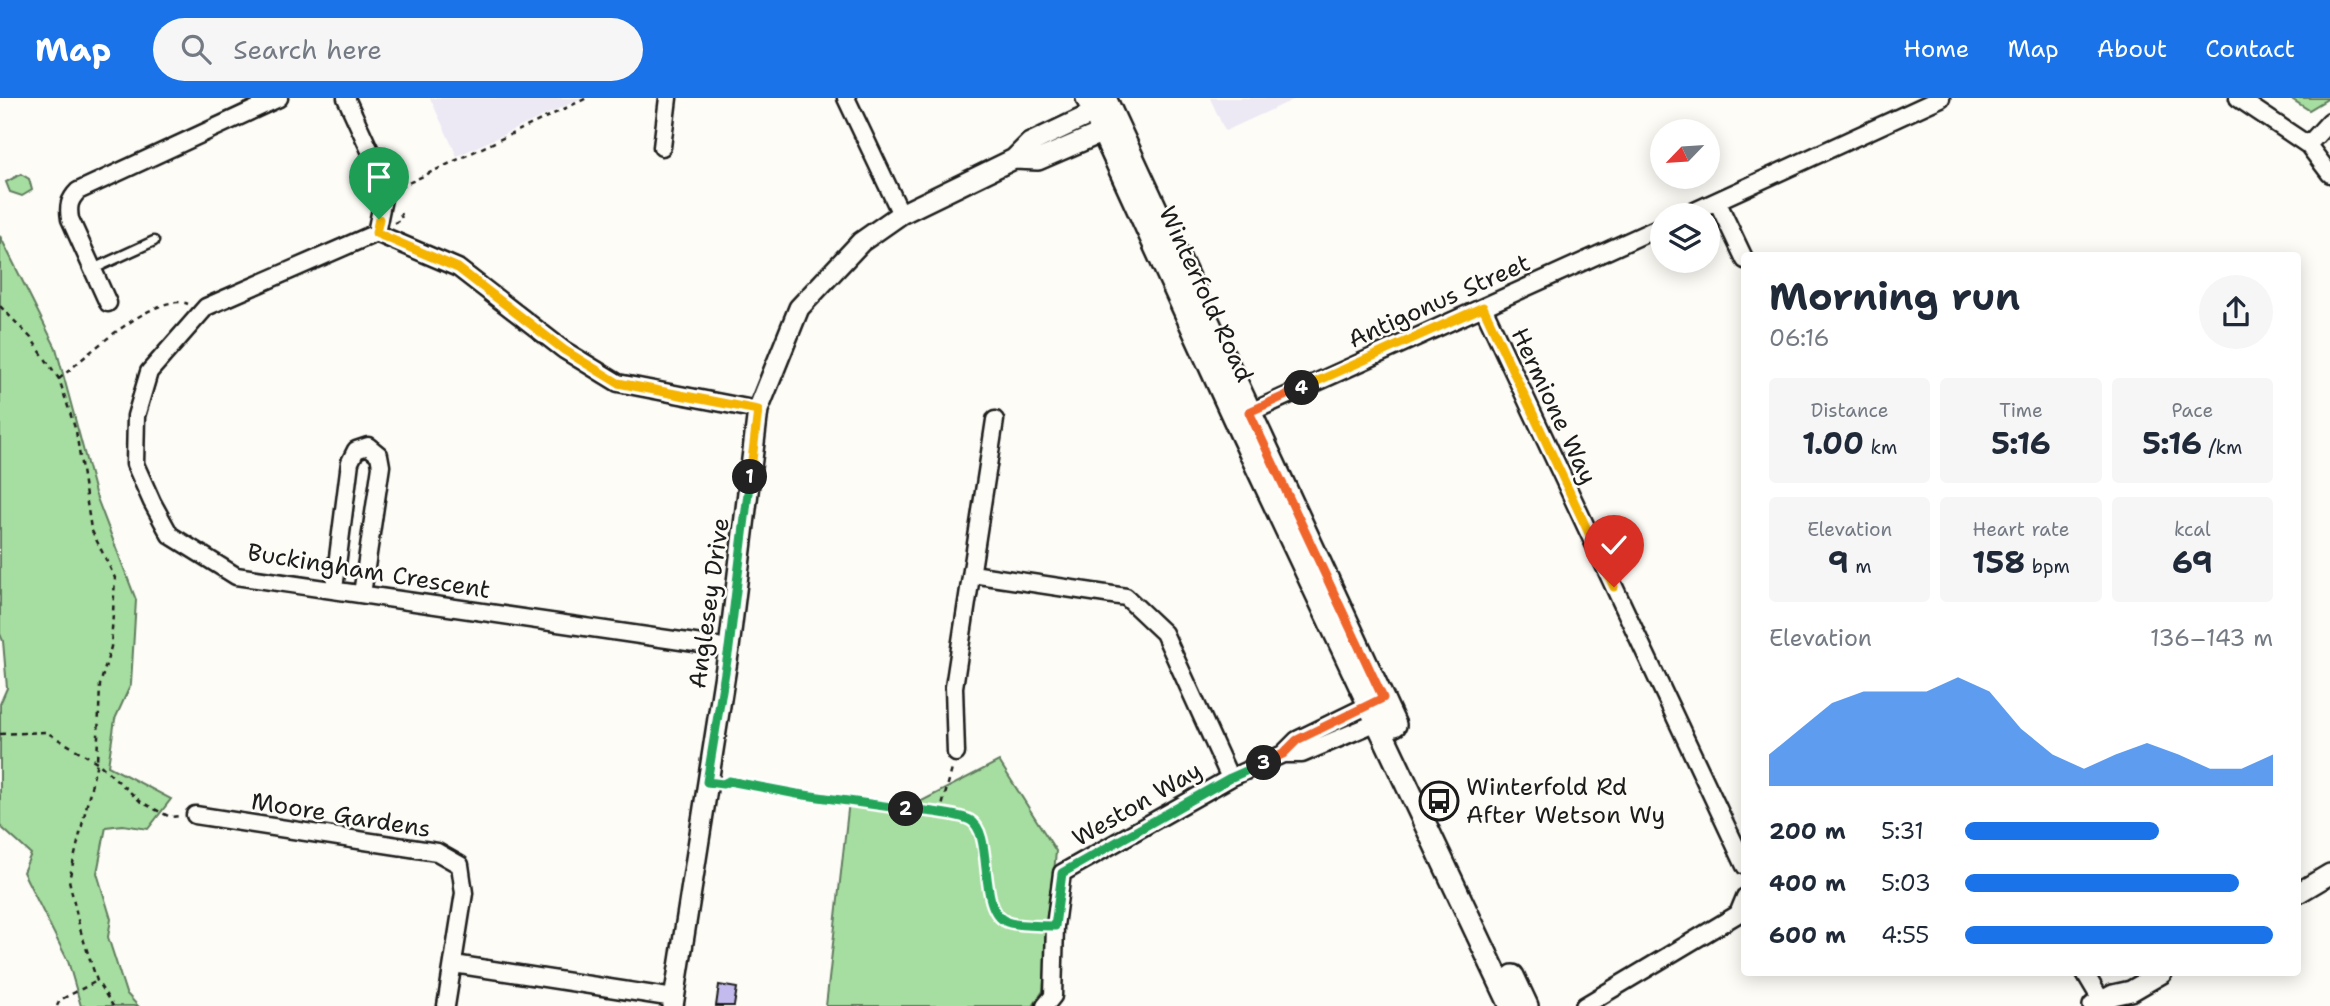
<!DOCTYPE html>
<html lang="en">
<head>
<meta charset="utf-8">
<style>
	body { margin:0; font-family:"Shantell Sans",sans-serif; background:#f6f6f7; color:#1f2937; height:100vh; display:flex; flex-direction:column; font-size:26px; white-space:nowrap }
	* { box-sizing:border-box; margin:0 }
	p { font-size:23px; color:#747a83 }
	.icon { flex:none; width:38px; height:38px; fill:none; stroke:currentColor; stroke-width:2; stroke-linecap:round; stroke-linejoin:round }
	.map { position:relative; flex:1; overflow:hidden }
	.panel { position:absolute; left:1741px; top:154px; width:560px; height:724px; display:flex; flex-direction:column; background:#fff; border-radius:7px; box-shadow:0 4px 18px #0003 }
	.panel>* { flex:none }
	.needle { width:46px; rotate:245deg }
	.fabs { position:absolute; left:1650px; top:21px; display:grid; gap:14px }
	.fabs a { display:grid; place-items:center; width:70px; height:70px; border-radius:50%; background:#fff; box-shadow:0 4px 18px #0003; font-size:35px }
	.pin { position:absolute; display:grid; place-items:center; width:60px; height:60px; color:#fff; margin:-72px -30px; border-radius:50% 50% 50% 0; rotate:-45deg; box-shadow:0 0 7px #0007 }
	.pin .icon { rotate:45deg }
	.km { position:absolute; width:35px; height:35px; margin:-18px; border-radius:50%; background:#222; color:#fff; font-size:19px; line-height:35px; text-align:center }
	.round { display:grid; place-items:center; flex:none; width:74px; height:74px; border-radius:37px; background:#f6f6f7 }
	.head { display:flex; align-items:center; justify-content:space-between; height:119px; padding:0 28px }
	h1 { font-size:38px; font-weight:700; line-height:52px }
	.metrics { display:grid; grid-template-columns:repeat(3,1fr); gap:10px; height:119px; padding:7px 28px }
	.metrics div { display:grid; align-content:center; border-radius:7px; background:#f6f6f7; text-align:center }
	.metrics b { font-size:30px; font-weight:700 }
	.metrics small { font-size:19px; font-weight:400 }
	.metrics p { font-size:19px }
	.chart { height:196px; padding:14px 28px }
	.chart p { display:flex; justify-content:space-between }
	.chart svg { width:100%; height:126px; margin-top:7px; fill:#1a73e8; opacity:.7 }
	ul { padding:0 28px; list-style:none; font-size:23px }
	li { display:grid; grid-template-columns:112px 84px 1fr; align-items:center; height:52px }
	li i { height:18px; border-radius:9px; background:#1a73e8 }
	header { display:flex; align-items:center; gap:42px; box-sizing:border-box; height:98px; padding:0 35px; background:#1a73e8; color:#fff }
	header strong { font-size:33px }
	nav { display:flex; gap:38px; margin-inline-start:auto; font-size:24px }
	.search { width:490px; height:63px; background:#f6f6f7; display:flex; align-items:center; gap:18px; box-sizing:border-box; padding:0 24px; border-radius:38px; color:#747a83; font-size:26px }
	.map>svg:first-child { display:block }
</style>
</head>
<body>
<header>
<strong>Map</strong>
<div class="search"><svg class="icon" aria-label="search" viewBox="0 0 24 24"><circle cx="10" cy="10" r="6"/><path d="M15 15l6 6"/></svg>Search here</div>
<nav><a>Home</a><a>Map</a><a>About</a><a>Contact</a></nav>
</header>
<div class="map">
<svg width="2330" height="908" viewBox="0 0 2330 908">
	<rect width="100%" height="100%" fill="#fdfcf7"/>
	<filter id="ink" filterUnits="userSpaceOnUse"><feTurbulence type="fractalNoise" baseFrequency=".0143" numOctaves="2"/><feDisplacementMap in="SourceGraphic" scale="14" xChannelSelector="R" yChannelSelector="G"/><feConvolveMatrix kernelMatrix="1 2 1 2 8 2 1 2 1" color-interpolation-filters="sRGB"/></filter>
	<g filter="url(#ink)">
		<path fill="#ece8f4" d="M430,0H582L457,58Z
			M1210,0H1297L1225,33Z"/>
		<path fill="#a6dda0" stroke="#617c5e" stroke-width="2" d="M2290,0H2329L2309,12Z
			M21,76L29,81L32,92L22,98L10,94L6,84Z
			M0,138L56,250L95,395L136,502L131,586L115,621L108,668L171,701L148,731L123,727L106,729L97,775L111,821L108,839L126,895L138,908H81L68,863L23,774L31,756L0,728V606L7,590L3,543L0,536Z
			M999,663L1056,753L1043,893L1033,908H826L849,703L918,705Z"/>
		<path fill="#c3bbed" stroke="#1c1c1c" stroke-width="2" d="M719,887L737,890L734,908H716Z"/>
		<g fill="none" stroke-linecap="round" stroke-linejoin="round">
			<defs>
				<path id="service" d="M93,171L154,143"/>
				<path id="minor" d="M346,0L382,79L385,91L376,135
					M846,0L901,116
					M2238,0L2308,47L2330,76
					M2308,47L2330,23
					M662,49L668,0
					M1717,103L1745,162
					M1686,117L1941,0
					M108,205L70,121C68,109 69,102 78,93L279,0
					M1483,209L1745,768
					M1240,319L1662,128
					M972,476L1126,499L1164,535L1230,680
					M334,491L350,364L356,352L368,348L379,357L381,368L362,496
					M729,550L236,478L170,437L152,404L135,366L136,318L149,274L206,209L376,135L458,170L564,252L618,285L758,312
					M956,655L954,589L995,322
					M1283,656L1297,642L1377,603
					M195,717L437,754L460,767L464,795L446,908
					M454,866L674,900
					M2085,875L2101,902
					M1045,908L1053,898L1055,828L1062,775L1230,680L1283,656H1302L1387,620
					M1584,908L1738,816L1745,799"/>
				<path id="tertiary" d="M1014,61L1038,62L1117,28
					M2298,795L2330,776
					M673,908L729,550L758,312L799,210L861,144L901,116L1014,61L1030,45L1106,9
					M2093,908L2113,897L2131,893L2162,875"/>
				<path id="secondary" d="M1087,0L1234,321L1511,908
					M1105,0L1395,627
					M1513,878L1527,908"/>
			</defs>
			<use href="#service" stroke="#1c1c1c" stroke-width="13"/>
			<use href="#minor" stroke="#1c1c1c" stroke-width="21"/>
			<use href="#tertiary" stroke="#1c1c1c" stroke-width="24"/>
			<use href="#secondary" stroke="#1c1c1c" stroke-width="26"/>
			<path stroke="#1c1c1c" stroke-width="2.5" stroke-dasharray="5 5" stroke-linecap="butt" d="M400,89L587,0
				M394,125L402,121L399,111
				M0,208L31,240L59,281L76,333L91,431L115,480L111,549L100,587L97,664L69,782L80,831L97,883L113,908
				M59,281C84,260 156,192 188,206
				M0,636L46,634L97,664L141,704L170,719L181,718
				M726,685L729,683L970,722L980,732L992,808L1000,820L1009,825L1038,827
				M940,716L952,671
				M57,908L60,902L97,883"/>
			<use href="#service" stroke="#fdfcf7" stroke-width="8"/>
			<use href="#minor" stroke="#fdfcf7" stroke-width="16"/>
			<use href="#tertiary" stroke="#fdfcf7" stroke-width="19"/>
			<use href="#secondary" stroke="#fdfcf7" stroke-width="21"/>
		</g>
	</g>
	<g fill="none" stroke-linecap="round" stroke-linejoin="round" filter="url(#ink)">
		<defs>
			<path id="split-1" d="M379,121L376,135L458,170L564,252L618,285L758,312L750,379"/>
			<path id="split-2" d="M750,379L729,550L707,684L723,686L729,683L797,696L906,711"/>
			<path id="split-3" d="M906,711C922,713 956,715 970,722C995,735 976,812 1007,824C1021,829 1041,827 1055,828L1062,775L1230,680L1264,665"/>
			<path id="split-4" d="M1264,665L1283,656L1297,642L1383,600L1249,314L1302,290"/>
			<path id="split-5" d="M1302,290L1483,209L1614,489"/>
		</defs>
		<use href="#split-1" stroke="#fff" stroke-width="14"/>
		<use href="#split-2" stroke="#fff" stroke-width="14"/>
		<use href="#split-3" stroke="#fff" stroke-width="14"/>
		<use href="#split-4" stroke="#fff" stroke-width="14"/>
		<use href="#split-5" stroke="#fff" stroke-width="14"/>
		<use href="#split-1" stroke="#f5b400" stroke-width="9"/>
		<use href="#split-2" stroke="#22a559" stroke-width="9"/>
		<use href="#split-3" stroke="#22a559" stroke-width="9"/>
		<use href="#split-4" stroke="#f0652b" stroke-width="9"/>
		<use href="#split-5" stroke="#f5b400" stroke-width="9"/>
	</g>
	<defs>
		<symbol id="bus-ring" viewBox="-11 -11 22 22"><circle r="9.5" fill="#fdfcf7" stroke="#1c1c1c" stroke-width="1.5"/><path d="M-5-6H5V4H4V6H2V4H-2V6H-4V4H-5ZM-3.5-4V0h7V-4ZM-3.5 1.2v1.5H-2V1.2ZM2 1.2v1.5H3.5V1.2Z" fill="#1c1c1c"/></symbol>
	</defs>
	<g fill-rule="evenodd">
		<use href="#bus-ring" x="1417" y="681" width="44" height="44"/>
	</g>
	<g text-anchor="middle" dominant-baseline="central" stroke-width="5" stroke-linejoin="round" paint-order="stroke">
		<g font-size="24" fill="#1c1c1c" stroke="#fdfcf7">
			<text transform="translate(1206 196) rotate(65)">Winterfold Road</text>
			<text transform="translate(1439 203) rotate(-24)">Antigonus Street</text>
			<text transform="translate(1554 308) rotate(65)">Hermione Way</text>
			<text transform="translate(369 473) rotate(9)">Buckingham Crescent</text>
			<text transform="translate(709 505) rotate(-82)">Anglesey Drive</text>
			<text transform="translate(1137 706) rotate(-30)">Weston Way</text>
			<text transform="translate(341 717) rotate(9)">Moore Gardens</text>
		</g>
		<g font-size="24" fill="#1c1c1c" stroke="#fdfcf7" text-anchor="start">
			<text x="1466" y="689">Winterfold Rd<tspan x="1466" dy="28">After Wetson Wy</tspan></text>
		</g>
	</g>
</svg>
<div class="fabs">
<a><svg class="needle" viewBox="-14 -14 28 28"><path d="M0-13l5 13h-10z" fill="#e53935"/><path d="M0 13l5-13h-10z" fill="#747a83"/></svg></a>
<a><svg class="icon" aria-label="layers" viewBox="0 0 24 24"><path d="M12 4l9 5-9 5-9-5zM3 14l9 5 9-5"/></svg></a>
</div>
<div class="pin" style="left:379px;top:121px;background:#1e9e55"><svg class="icon" aria-label="arrive" viewBox="0 0 24 24"><path d="M6 21V4h12l-3 4 3 4H6"/></svg></div>
<div class="pin" style="left:1614px;top:489px;background:#d93025"><svg class="icon" aria-label="check" viewBox="0 0 24 24"><path d="M5 12l5 5 9-10"/></svg></div>
<b class="km" style="left:750px;top:379px">1</b>
<b class="km" style="left:906px;top:711px">2</b>
<b class="km" style="left:1264px;top:665px">3</b>
<b class="km" style="left:1302px;top:290px">4</b>
<section class="panel">
<div class="head"><div><h1>Morning run</h1><p>06:16</p></div><a class="round"><svg class="icon" aria-label="share" viewBox="0 0 24 24"><path d="M12 15V3M7 8l5-5 5 5M5 13v7h14v-7"/></svg></a></div>
<div class="metrics">
<div><p>Distance</p><b>1.00<small> km</small></b></div>
<div><p>Time</p><b>5:16</b></div>
<div><p>Pace</p><b>5:16<small> /km</small></b></div>
</div>
<div class="metrics">
<div><p>Elevation</p><b>9<small> m</small></b></div>
<div><p>Heart rate</p><b>158<small> bpm</small></b></div>
<div><p>kcal</p><b>69</b></div>
</div>
<div class="chart"><p><span>Elevation</span>136–143 m</p>
<svg viewBox="0 0 160 44" preserveAspectRatio="none"><path d="M0 44V33L10 24L20 15L30 11L40 11L50 11L60 6L70 11L80 24L90 33L100 38L110 33L120 29L130 33L140 38L150 38L160 33V44z"/></svg>
</div>
<ul>
<li><b>200 m</b>5:31<i style="width:63%"></i></li>
<li><b>400 m</b>5:03<i style="width:89%"></i></li>
<li><b>600 m</b>4:55<i style="width:100%"></i></li>
</ul>
</section>
</div>
</body>
</html>
